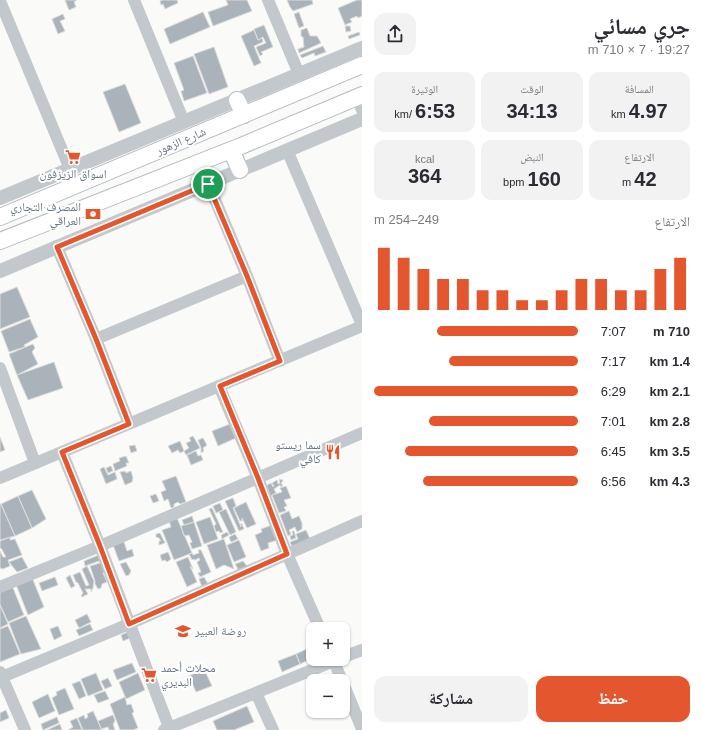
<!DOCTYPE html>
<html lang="ar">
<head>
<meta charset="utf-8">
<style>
	body { margin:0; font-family:Helvetica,"Noto Naskh Arabic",sans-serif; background:#f2f2f3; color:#2b2b33; direction:rtl; height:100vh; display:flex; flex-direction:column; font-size:15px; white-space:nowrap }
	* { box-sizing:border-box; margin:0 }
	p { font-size:13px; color:#7c7c81 }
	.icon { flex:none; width:22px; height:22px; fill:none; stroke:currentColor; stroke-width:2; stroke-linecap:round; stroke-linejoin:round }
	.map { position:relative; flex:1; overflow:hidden; direction:ltr }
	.sheet { display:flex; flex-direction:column; background:#fff; width:340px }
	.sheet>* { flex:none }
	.fabs { position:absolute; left:306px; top:622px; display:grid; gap:8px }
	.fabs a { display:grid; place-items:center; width:44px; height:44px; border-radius:8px; background:#fff; box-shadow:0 1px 3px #0004; font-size:20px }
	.pin { position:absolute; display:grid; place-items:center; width:34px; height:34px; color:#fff; margin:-17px; border:2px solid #fff; border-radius:50%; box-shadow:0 1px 4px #0007 }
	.round { display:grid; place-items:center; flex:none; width:42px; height:42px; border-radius:12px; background:#f2f2f3 }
	.overview { display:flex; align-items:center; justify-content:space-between; height:68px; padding:0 12px }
	h1 { font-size:22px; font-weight:700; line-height:30px }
	.metrics { display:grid; grid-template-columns:repeat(3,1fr); gap:6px; height:68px; padding:4px 12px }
	.metrics div { display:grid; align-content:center; border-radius:10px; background:#f2f2f3; text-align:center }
	.metrics b { font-size:20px; font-weight:700 }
	.metrics small { font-size:11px; font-weight:400 }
	.metrics p { font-size:11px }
	.chart { height:112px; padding:8px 12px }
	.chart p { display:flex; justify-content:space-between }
	.chart svg { width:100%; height:72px; margin-top:4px; stroke:#e4572e; stroke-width:6 }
	.action { display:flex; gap:8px; margin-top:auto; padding:8px 12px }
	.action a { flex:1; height:46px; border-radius:12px; background:#e4572e; color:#fff; font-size:16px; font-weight:700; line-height:46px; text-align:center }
	.action a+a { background:#f2f2f3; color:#2b2b33 }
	ul { padding:0 12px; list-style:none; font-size:13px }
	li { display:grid; grid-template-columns:64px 48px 1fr; align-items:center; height:30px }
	li i { height:10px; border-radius:5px; background:#e4572e }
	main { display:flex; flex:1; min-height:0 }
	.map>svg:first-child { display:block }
</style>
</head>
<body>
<main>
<section class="sheet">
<div class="overview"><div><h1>جري مسائي</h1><p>19:27 · 7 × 710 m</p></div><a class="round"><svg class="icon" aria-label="share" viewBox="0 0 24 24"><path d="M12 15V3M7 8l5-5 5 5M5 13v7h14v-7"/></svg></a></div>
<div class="metrics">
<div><p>المسافة</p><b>4.97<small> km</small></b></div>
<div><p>الوقت</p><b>34:13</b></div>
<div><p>الوتيرة</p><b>6:53<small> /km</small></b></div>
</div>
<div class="metrics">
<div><p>الارتفاع</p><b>42<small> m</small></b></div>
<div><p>النبض</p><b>160<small> bpm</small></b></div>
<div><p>kcal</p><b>364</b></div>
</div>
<div class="chart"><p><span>الارتفاع</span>249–254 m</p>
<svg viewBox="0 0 160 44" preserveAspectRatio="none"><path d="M5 44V6M15 44V12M25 44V19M35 44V25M45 44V25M55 44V32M65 44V32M75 44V38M85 44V38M95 44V32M105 44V25M115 44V25M125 44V32M135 44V32M145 44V19M155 44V12"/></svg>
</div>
<ul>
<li><b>710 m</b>7:07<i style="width:69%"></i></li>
<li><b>1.4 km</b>7:17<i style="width:63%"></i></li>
<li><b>2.1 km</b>6:29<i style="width:100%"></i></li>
<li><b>2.8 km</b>7:01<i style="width:73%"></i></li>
<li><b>3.5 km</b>6:45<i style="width:85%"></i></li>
<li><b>4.3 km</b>6:56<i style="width:76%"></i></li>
</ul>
<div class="action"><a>حفظ</a><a>مشاركة</a></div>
</section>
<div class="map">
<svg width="362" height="730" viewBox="0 0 362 730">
	<rect width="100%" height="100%" fill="#fafaf8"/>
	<path fill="#aab3b9" stroke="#dcdcda" d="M65,0H77L74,2L76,7L69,10Z
		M162,0H177L178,3L165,9L163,4L161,5L160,1Z
		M226,0H247L252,11L213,26L208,12L228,5Z
		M287,0H312L313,4L293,11L290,7Z
		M357,0H362V16L358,18L357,16L350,19L352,22L345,25L338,8Z
		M203,12L210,27L170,44L164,29Z
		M299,12L304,26L299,28L294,14Z
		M63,14L65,19L60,21L65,31L58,34L52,19Z
		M264,25L273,47L261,52L263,54L260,56L256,47L266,43L263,37L258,40L254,29Z
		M345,26H350L351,31L346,32Z
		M307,28L310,36H317L321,43L299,53L298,49L304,47L303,37L301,36V30Z
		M254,30L258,40L262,38L263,42L254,46L261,63L254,66L241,36Z
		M359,32L360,35L349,39L348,36Z
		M323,46L326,52L315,56L314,53L302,58L300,55Z
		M214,47L228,87L209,94L194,54Z
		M193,56L207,93L184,101L181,91L184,90L174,63Z
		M125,84L141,123L119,132L103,92Z
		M17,287L30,317L0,329V294Z
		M30,319L38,337L24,345L25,347L9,352L1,331Z
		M33,344L35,348L32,352L38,364L17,375L9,354Z
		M54,362L63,388L28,400L17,375Z
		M230,424L236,438L218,446L212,431Z
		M193,436L200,448L186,455L184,451L189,448L186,443L191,441L189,438Z
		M0,437L5,450L0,452Z
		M203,438L207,445L203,448L204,451L201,453V448L198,440Z
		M180,441L184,451L180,453L178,450L172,453L168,446Z
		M135,445L137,451L131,453L129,446Z
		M196,451L198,456L201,455L203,460L191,465L187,455Z
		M126,456L129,463H126L127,466L115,471L113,464L120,461L119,458Z
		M111,466L113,471L108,473L106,468Z
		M104,467L108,475L115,472L117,479L106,484L100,469Z
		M125,471L126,473L131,471L133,478L132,482L125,485L120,472Z
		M176,476L186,502L180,504L178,502L174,504V507L171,508L168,499L164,501L161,492L166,490L162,481Z
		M279,479L283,480L281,484L283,485L281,487L280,485L274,489L276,493L269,497L264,487L271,483L273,487L274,486L272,483L277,480L278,484L280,483Z
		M286,486L291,498L284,500L287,506L284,507L286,511L279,513L272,495L282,492L280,488Z
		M32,490L46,519L32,528L18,496Z
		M156,494L159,501L153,503L150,496Z
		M18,496L32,528L15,536L1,504Z
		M233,498L236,506L233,508L241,527V523L242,524L244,529L239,531L225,501Z
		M246,502L256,524L247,528L242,518V521H240L234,508Z
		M220,503L223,510L216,513L213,506Z
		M0,504H1L15,536L0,540Z
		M212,508L223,532L220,533L219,531L216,532L214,526L216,524L209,509Z
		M226,509L236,532L230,535L219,512Z
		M289,511L292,519L299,516L302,523V529L297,532L295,527L289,530L291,534L288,536L280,515Z
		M192,516L194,522L184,525L182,520Z
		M210,517L218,539L204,544L196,522Z
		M177,518L192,553L174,560L162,530L171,527L169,521Z
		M194,522L202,546L192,549L190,543L192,542L189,535L184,536L181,526Z
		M272,525L278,540L268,543L269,548L261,551L255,535L262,532L261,529Z
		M306,530L311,541L293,549L290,542L298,539L296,534Z
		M292,531H294L296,538L291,540L290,536L293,535Z
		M227,532L229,535L222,539L221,535Z
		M160,533L165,543L159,545V541H161L159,538L156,537V534Z
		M235,534L238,539L231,542L229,537Z
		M10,537V540L15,539L22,555L8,560L10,566L3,569L0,568V551L3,557H6L1,548L0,549V541Z
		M224,539L234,569L224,565L216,569L207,545Z
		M239,540L246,557L234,562L227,545Z
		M124,542L127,551L132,549L134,556L119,561L113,545Z
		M198,550H201L211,572L200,577L198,573L201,572L197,562L200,560L199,558L195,560L193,559L192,560L189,554L192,553L193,555L199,553Z
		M168,552L171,559L167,562L165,560L162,561L160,555Z
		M101,554L106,571L103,573L107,582L102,584L101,588L98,589L95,584V581L90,566L100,563L99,561L85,566L84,561Z
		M22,557L28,568L17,572L9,562Z
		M188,557L193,569L190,566L197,582L187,587L176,562Z
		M243,561L247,566L237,573L236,570L238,569L235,564Z
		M126,562L131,571L129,575L126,576L120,564Z
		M87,566L94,581L93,588L91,592V589H85L88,594L82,597L81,596L83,593L78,583L76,582L73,575L80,572L86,586L89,585L82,569Z
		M31,575L44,607L28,615L15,582Z
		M70,575L75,586L71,588L66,578Z
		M55,577L58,585L42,591L39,583Z
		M204,577L208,584L202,587L199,579Z
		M11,583L24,615L8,622L0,604V588Z
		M0,605L8,624L0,628Z
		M87,614L91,622L79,628L75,620Z
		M26,616L41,649L21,654L9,623Z
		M90,624L93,630L79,636L76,630Z
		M8,626L20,654L0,662V629Z
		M58,626L62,636L54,640L50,629Z
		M128,632L130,638L123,641L121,635Z
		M313,646V658L300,664L296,654Z
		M296,654L300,664L282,672L278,661Z
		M132,663L136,672L117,680L113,670Z
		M204,669L212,686L196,692L189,676Z
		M96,673L103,690L88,696L81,679Z
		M138,673L145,690L126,699L119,682Z
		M108,678L112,686L105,689L101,681Z
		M80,681L86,696L79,699L72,684Z
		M65,688L74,709L59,715L52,698L57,695L56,692Z
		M105,691L109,699L98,703L94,695Z
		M48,694L55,711L39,718L32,702Z
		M125,697L127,705L131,704L134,712L132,713L138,728L133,730H120L110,704Z
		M247,706L254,722L234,730H217L213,721Z
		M6,710L9,718L0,722V713Z
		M93,711L102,730H83L78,718L84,715L85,719L88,717L87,714Z
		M113,715L115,721L113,724L115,730H109L108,727L101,729L98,721Z
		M57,717L59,723L43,730L41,724Z
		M77,718L82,730H68L73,727L70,721Z
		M60,724L62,730H47Z"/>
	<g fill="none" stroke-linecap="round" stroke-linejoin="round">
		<defs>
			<path id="secondary" d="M237,100L244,115
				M231,150L240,170
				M0,217L362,65
				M0,241L241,146L362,95"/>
		</defs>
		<use href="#secondary" stroke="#b3babf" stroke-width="18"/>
		<path stroke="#c3c8cc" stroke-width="12" d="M134,0L184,122
			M268,0L299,74
			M0,1L70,169
			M357,97L362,110
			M287,150L362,325
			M208,183L247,276L280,361
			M57,247L96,339L129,424
			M96,339L247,276
			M0,368L35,463
			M219,386L258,478L287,554L320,629
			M62,452L100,546L170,730
			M0,478L362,326
			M0,587L100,546L362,433
			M343,657L362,650
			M333,659L342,681
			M0,672L2,677L129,624L362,521
			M2,677L25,730
			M343,683L362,729
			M256,693L273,730
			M164,730L339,659"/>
		<path stroke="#c3c8cc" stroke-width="14" d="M0,198L362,48
			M0,271L362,119"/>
		<use href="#secondary" stroke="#fff" stroke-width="16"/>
	</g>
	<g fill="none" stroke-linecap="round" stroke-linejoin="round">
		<defs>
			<path id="route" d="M208,184L247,276L280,361L220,386L258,478L287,554L129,624L100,546L62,452L129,424L96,339L57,247Z"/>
		</defs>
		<use href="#route" stroke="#fff" stroke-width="8"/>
		<use href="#route" stroke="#e4572e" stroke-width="5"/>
	</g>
	<defs>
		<symbol id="supermarket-bare" viewBox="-9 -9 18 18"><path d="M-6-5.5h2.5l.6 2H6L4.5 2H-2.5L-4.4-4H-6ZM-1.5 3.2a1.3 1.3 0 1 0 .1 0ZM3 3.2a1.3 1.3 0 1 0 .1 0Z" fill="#e4572e" stroke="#fff" stroke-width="2.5" paint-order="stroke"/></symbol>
		<symbol id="bank-bare" viewBox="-9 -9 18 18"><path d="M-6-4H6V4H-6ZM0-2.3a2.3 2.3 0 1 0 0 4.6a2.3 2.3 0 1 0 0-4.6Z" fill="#e4572e" stroke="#fff" stroke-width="2.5" paint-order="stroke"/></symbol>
		<symbol id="restaurant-bare" viewBox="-9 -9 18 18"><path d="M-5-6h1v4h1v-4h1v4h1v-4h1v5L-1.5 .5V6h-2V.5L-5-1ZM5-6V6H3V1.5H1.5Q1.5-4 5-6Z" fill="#e4572e" stroke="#fff" stroke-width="2.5" paint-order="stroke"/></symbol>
		<symbol id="school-bare" viewBox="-9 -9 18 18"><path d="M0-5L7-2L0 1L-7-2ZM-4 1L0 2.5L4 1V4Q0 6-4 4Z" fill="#e4572e" stroke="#fff" stroke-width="2.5" paint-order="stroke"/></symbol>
	</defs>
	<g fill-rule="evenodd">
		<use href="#supermarket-bare" x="62" y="146" width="22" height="22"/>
		<use href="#bank-bare" x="82" y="203" width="22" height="22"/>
		<use href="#restaurant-bare" x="322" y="441" width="22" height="22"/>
		<use href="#school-bare" x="172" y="620" width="22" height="22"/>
		<use href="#supermarket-bare" x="138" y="664" width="22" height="22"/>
	</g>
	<g text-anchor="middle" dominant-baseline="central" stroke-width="4" stroke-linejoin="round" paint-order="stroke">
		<g font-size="12" fill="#657683" stroke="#fff">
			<text transform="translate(181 141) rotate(-23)">شارع الزهور</text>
		</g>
		<g font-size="12" fill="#657683" stroke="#fff" text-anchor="end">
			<text x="73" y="174" text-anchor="middle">اسواق الزيزفون</text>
			<text x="81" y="207">المصرف التجاري<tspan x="81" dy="14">العراقي</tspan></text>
			<text x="321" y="445">سما ريستو<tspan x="321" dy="14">كافي</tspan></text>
			<text x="195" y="631" text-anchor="start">روضة العبير</text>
			<text x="161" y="668" text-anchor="start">محلات أحمد<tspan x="161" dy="14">البديري</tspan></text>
		</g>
	</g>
</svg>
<div class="fabs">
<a>+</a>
<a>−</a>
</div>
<div class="pin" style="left:208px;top:184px;background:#1e9e55"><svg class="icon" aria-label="arrive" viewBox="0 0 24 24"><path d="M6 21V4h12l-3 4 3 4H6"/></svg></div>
</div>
</main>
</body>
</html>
